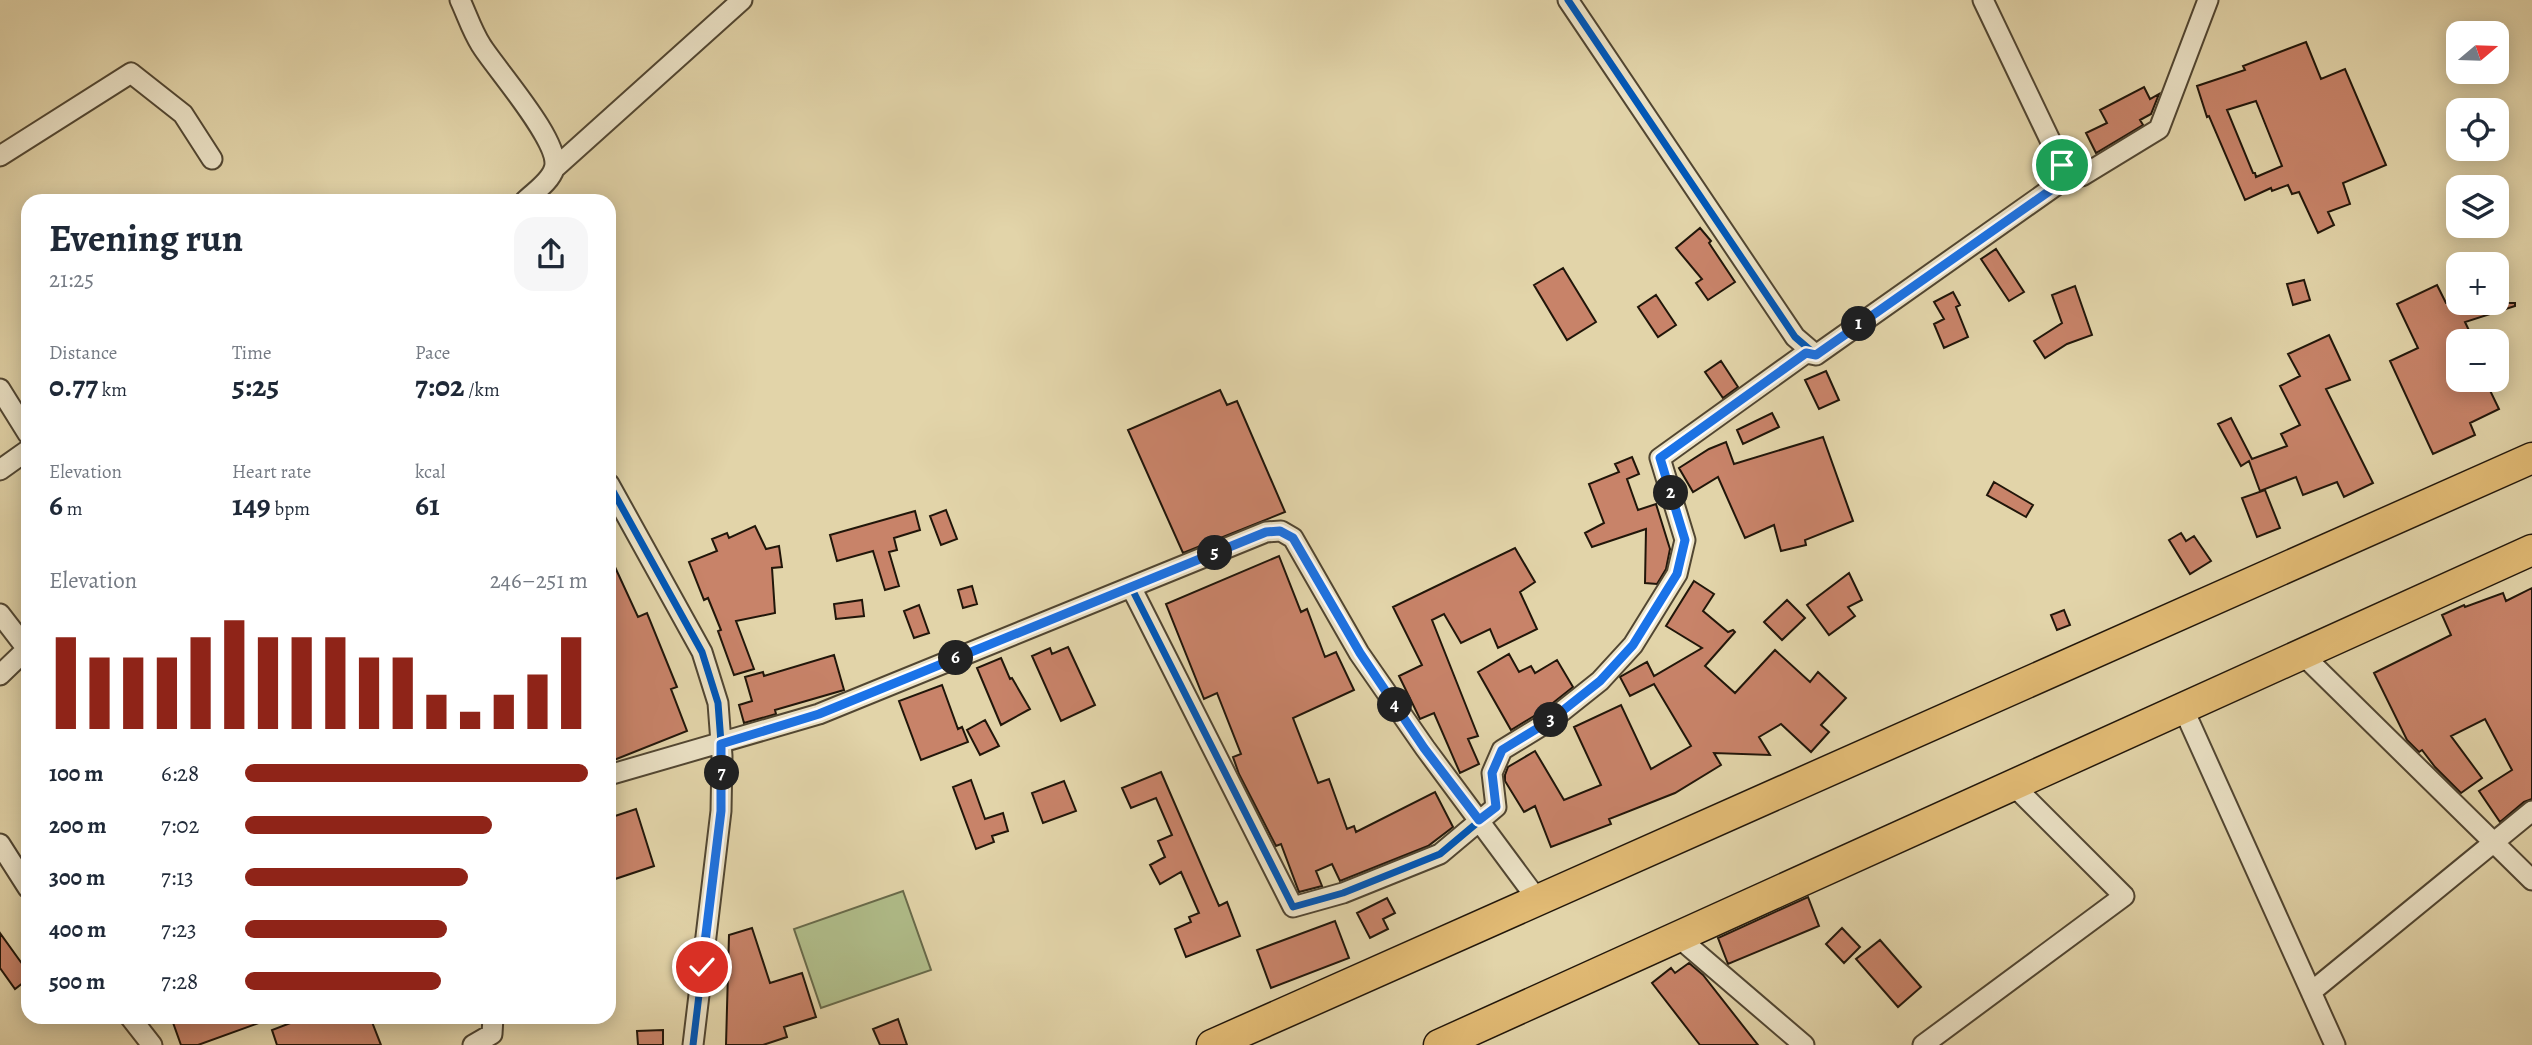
<!DOCTYPE html>
<html lang="en">
<head>
<meta charset="utf-8">
<style>
	body { margin:0; font-family:Alegreya,serif; background:#f6f6f7; color:#1f2937; height:100vh; display:flex; flex-direction:column; font-size:26px; white-space:nowrap }
	* { box-sizing:border-box; margin:0 }
	p { font-size:23px; color:#747a83 }
	.icon { flex:none; width:38px; height:38px; fill:none; stroke:currentColor; stroke-width:2; stroke-linecap:round; stroke-linejoin:round }
	.map { position:relative; flex:1; overflow:hidden }
	.sheet { position:absolute; left:21px; top:194px; width:595px; height:830px; display:flex; flex-direction:column; background:#fff; border-radius:21px; box-shadow:0 4px 18px #0003 }
	.sheet>* { flex:none }
	.needle { width:46px; rotate:71deg }
	.tools { position:absolute; left:2446px; top:21px; display:grid; gap:14px }
	.tools a { display:grid; place-items:center; width:63px; height:63px; border-radius:14px; background:#fff; box-shadow:0 4px 18px #0003; font-size:35px }
	.pin { position:absolute; display:grid; place-items:center; width:60px; height:60px; color:#fff; margin:-30px; border:4px solid #fff; border-radius:50%; box-shadow:0 2px 7px #0007 }
	.km { position:absolute; width:35px; height:35px; margin:-18px; border-radius:50%; background:#222; color:#fff; font-size:19px; line-height:35px; text-align:center }
	.round { display:grid; place-items:center; flex:none; width:74px; height:74px; border-radius:21px; background:#f6f6f7 }
	.head { display:flex; align-items:center; justify-content:space-between; height:119px; padding:0 28px }
	h1 { font-size:38px; font-weight:700; line-height:52px }
	.stats { display:grid; grid-template-columns:repeat(3,1fr); gap:10px; height:119px; padding:7px 28px }
	.stats div { display:grid; align-content:center }
	.stats b { font-size:30px; font-weight:700 }
	.stats small { font-size:19px; font-weight:400 }
	.stats p { font-size:19px }
	.chart { height:196px; padding:14px 28px }
	.chart p { display:flex; justify-content:space-between }
	.chart svg { width:100%; height:126px; margin-top:7px; stroke:#8f2418; stroke-width:6 }
	ul { padding:0 28px; list-style:none; font-size:23px }
	li { display:grid; grid-template-columns:112px 84px 1fr; align-items:center; height:52px }
	li i { height:18px; border-radius:9px; background:#8f2418 }
	.map>svg:first-child { display:block }
</style>
</head>
<body>
<div class="map">
<svg width="2532" height="1045" viewBox="0 0 2532 1045">
	<rect width="100%" height="100%" fill="#e2d4a9"/>
	<filter id="stains"><feTurbulence type="fractalNoise" baseFrequency=".00286" numOctaves="4"/><feColorMatrix values="0 0 0 0 .2 0 0 0 0 .09 0 0 0 0 .02 0 0 0 .5 -.17"/></filter>
	<radialGradient id="worn" r=".72"><stop offset=".6" stop-color="#630" stop-opacity="0"/><stop offset="1" stop-color="#630" stop-opacity=".3"/></radialGradient>
	<path fill="#b0bd8a" stroke="#686a4a" stroke-width="2" d="M903,891L931,970L821,1008L794,929Z"/>
	<path fill="#c88369" stroke="#21160a" stroke-width="2" fill-rule="evenodd" d="M2306,42L2321,79L2345,69L2386,165L2343,183L2350,204L2328,212L2334,225L2318,233L2299,192L2292,194L2288,185L2272,191L2271,188L2245,200L2209,116L2207,117L2197,86L2245,70L2243,66ZM2256,101L2282,166L2256,177L2255,173H2253L2227,110Z
		M2144,87L2150,99L2159,94L2151,114L2140,120L2143,125L2096,153L2086,133L2107,123L2100,110Z
		M1700,228L1711,241L1709,243L1735,282L1708,300L1696,283L1702,279L1676,248Z
		M1996,249L2024,292L2009,301L1981,259Z
		M1563,268L1596,322L1567,340L1534,285Z
		M2304,280L2310,300L2293,305L2287,284Z
		M2437,285L2446,303H2515V306L2465,322L2474,341H2459V380H2485L2499,409L2470,423L2475,435L2433,454L2390,361L2418,348L2397,304Z
		M2075,286L2092,335L2067,344L2045,358L2034,341L2062,323L2052,295Z
		M1953,292L1960,305L1956,307L1968,337L1944,348L1934,324L1944,319L1934,302Z
		M1656,295L1676,325L1658,337L1638,307Z
		M2329,335L2350,380L2326,389L2373,483L2344,497L2337,482L2303,495L2296,477L2260,491L2249,461L2241,466L2218,424L2231,418L2252,459L2287,446L2281,434L2300,425L2280,386L2300,376L2288,354Z
		M1721,361L1738,387L1723,398L1705,372Z
		M1826,371L1839,400L1819,409L1805,380Z
		M1220,390L1227,405L1237,401L1285,512L1183,553L1128,430Z
		M1772,413L1779,427L1743,444L1737,430Z
		M1823,437L1853,521L1805,540L1806,545L1781,551L1774,525L1745,538L1718,477L1693,492L1679,468L1709,449L1726,442L1734,464Z
		M1632,457L1639,474L1627,479L1638,510L1656,504L1670,549L1666,569L1657,584L1645,583L1646,529L1592,547L1585,533L1604,523L1589,484L1619,472L1615,464Z
		M1994,482L2033,505L2026,517L1987,495Z
		M2265,490L2280,528L2257,537L2242,498Z
		M946,510L957,539L941,545L930,516Z
		M915,511L920,530L894,538L897,550L889,552L899,586L885,590L873,551L837,561L830,535Z
		M755,526L766,549L779,546L782,567L772,568L775,613L736,621L754,669L734,675L718,631L721,630L708,598L704,600L689,562L717,551L712,539L727,533L729,538Z
		M2181,533L2186,541L2194,536L2211,561L2190,574L2169,540Z
		M1515,548L1535,582L1520,592L1537,629L1498,648L1490,629L1461,643L1444,614L1432,620L1478,736L1468,739L1479,764L1460,773L1434,713L1420,719L1399,676L1422,665L1393,607Z
		M609,554L638,617L647,613L677,687L671,689L687,731L609,762Z
		M1279,556L1301,612L1307,609L1325,657L1336,652L1354,690L1293,718L1318,783L1329,779L1347,829L1354,826L1356,832L1435,792L1453,827L1428,846L1340,881L1332,864L1316,871L1322,886L1299,892L1281,844L1276,846L1239,774L1233,757L1241,754L1217,693L1204,699L1166,604Z
		M1849,573L1862,600L1848,607L1855,616L1829,635L1807,605Z
		M1694,581L1714,594L1703,611L1728,632L1733,630L1735,632L1705,666L1735,693L1775,650L1810,682L1818,672L1846,698L1821,725L1829,732L1811,752L1781,724L1759,737L1770,755L1714,753L1721,765L1675,793L1609,819L1611,824L1551,847L1535,806L1524,812L1505,781V775L1508,767L1535,751L1564,800L1601,785L1574,727L1621,705L1651,769L1691,746L1654,684L1630,696L1620,677L1647,662L1654,676L1702,648L1666,626Z
		M972,586L977,604L963,608L958,590Z
		M2532,588V799L2524,802L2500,822L2479,791L2512,770L2485,719L2451,736L2482,778L2461,793L2435,767L2422,750L2419,752L2407,740L2374,673L2451,635L2442,615L2464,605L2465,607L2503,593L2506,601Z
		M862,600L864,616L836,619L834,604Z
		M1787,600L1805,618L1782,640L1764,622Z
		M919,605L929,633L914,638L904,611Z
		M2064,610L2070,625L2057,630L2051,615Z
		M1068,647L1095,705L1061,721L1032,656L1050,648L1052,654Z
		M1509,654L1519,672L1531,666L1535,673L1557,660L1573,687L1544,710L1511,730L1478,672Z
		M834,655L844,690L775,710L776,714L744,723L739,705L752,701L745,677L763,672L764,676Z
		M1001,658L1010,679L1012,678L1030,709L1001,725L977,668Z
		M942,685L958,729L962,727L968,742L921,760L899,701Z
		M985,720L999,746L980,755L967,730Z
		M1161,772L1219,906L1227,902L1240,936L1186,957L1175,929L1191,922L1189,917L1199,913L1181,872L1160,884L1150,865L1165,857L1158,841L1172,835L1156,798L1131,808L1122,788Z
		M971,780L985,819L1003,813L1008,831L992,836L994,842L976,849L953,787Z
		M1064,781L1076,811L1043,823L1032,793Z
		M636,809L654,866L609,881V818Z
		M1808,897L1819,926L1728,964L1718,938Z
		M1387,898L1395,913L1383,919L1388,929L1370,938L1357,913Z
		M1335,921L1349,958L1271,988L1257,950Z
		M752,928L770,983L802,973L816,1017L784,1027L787,1037L763,1045H726L729,935Z
		M1842,928L1860,947L1844,963L1826,944Z
		M0,933L28,972V979L15,989L0,968Z
		M1880,940L1921,987L1898,1007L1856,959Z
		M1689,963L1703,975L1758,1045H1700L1652,983L1671,968L1675,973Z
		M171,1017H270V1019L198,1045H181Z
		M306,1017H370L381,1045H277L272,1030Z
		M898,1019L907,1045H880L873,1029Z
		M663,1030V1045H638L637,1031Z"/>
	<g fill="none" stroke-linecap="round" stroke-linejoin="round">
		<defs>
			<path id="street" d="M460,0C467,15 472,31 481,45C495,68 563,144 554,169C550,182 534,192 525,201
				M1568,0L1795,337L1816,355L2075,172
				M1983,0L2062,165L2082,176L2159,129L2208,0
				M0,156L131,73L183,114L212,159
				M555,168L742,0
				M0,389L28,434
				M0,470L28,450
				M609,484L702,652L718,703L722,756L721,811L693,1045
				M1131,587L1293,907L1343,893L1440,854L1496,807L1492,773L1502,750L1551,720L1600,681L1633,645L1677,574L1685,540L1660,458L1806,353L1816,355
				M0,614L27,649L0,675
				M2302,654L2532,880
				M2183,708L2335,1045
				M609,775L819,714L1266,532L1281,531L1293,538L1359,653L1425,748L1537,899
				M0,844L28,888
				M1678,937L1804,1045
				M2311,992L2532,811
				M130,1017L152,1045
				M473,1045L492,1034L493,1017
				M1923,1045L2124,896L2013,785"/>
			<path id="primary" d="M1212,1045L2532,458
				M1439,1045L2532,550"/>
		</defs>
		<use href="#street" stroke="#514632" stroke-width="23"/>
		<use href="#primary" stroke="#21160a" stroke-width="33"/>
		<use href="#street" stroke="#ece3c7" stroke-width="19"/>
		<use href="#primary" stroke="#e1ba74" stroke-width="30"/>
		<defs>
			<path id="cycleway" d="M1568,0L1795,337L1816,355L2075,172
				M609,484L702,652L718,703L722,756L721,811L693,1045
				M1131,587L1293,907L1343,893L1440,854L1496,807L1492,773L1502,750L1551,720L1600,681L1633,645L1677,574L1685,540L1660,458L1806,353L1816,355"/>
		</defs>
		<use href="#cycleway" stroke="#ece3c7" stroke-width="11"/>
		<use href="#cycleway" stroke="#0057b8" stroke-width="7"/>
	</g>
	<g fill="none" stroke-linecap="round" stroke-linejoin="round">
		<defs>
			<path id="route" d="M702,967L721,811V744L819,714L1266,532L1280,531L1293,538L1360,653L1424,748L1479,820L1496,807L1492,773L1502,750L1551,720L1600,681L1633,645L1677,574L1685,540L1660,458L1806,353L1816,355L2075,173L2062,165"/>
		</defs>
		<use href="#route" stroke="#fff" stroke-width="14"/>
		<use href="#route" stroke="#1a73e8" stroke-width="9"/>
	</g>
	<rect width="100%" height="100%" filter="url(#stains)"/>
	<rect width="100%" height="100%" fill="url(#worn)"/>
</svg>
<div class="tools">
<a><svg class="needle" viewBox="-14 -14 28 28"><path d="M0-13l5 13h-10z" fill="#e53935"/><path d="M0 13l5-13h-10z" fill="#747a83"/></svg></a>
<a><svg class="icon" aria-label="locate" viewBox="0 0 24 24"><circle cx="12" cy="12" r="6"/><path d="M12 2v4M12 18v4M2 12h4M18 12h4"/></svg></a>
<a><svg class="icon" aria-label="layers" viewBox="0 0 24 24"><path d="M12 4l9 5-9 5-9-5zM3 14l9 5 9-5"/></svg></a>
<a>+</a>
<a>−</a>
</div>
<div class="pin" style="left:2062px;top:165px;background:#1e9e55"><svg class="icon" aria-label="arrive" viewBox="0 0 24 24"><path d="M6 21V4h12l-3 4 3 4H6"/></svg></div>
<div class="pin" style="left:702px;top:967px;background:#d93025"><svg class="icon" aria-label="check" viewBox="0 0 24 24"><path d="M5 12l5 5 9-10"/></svg></div>
<b class="km" style="left:1859px;top:324px">1</b>
<b class="km" style="left:1671px;top:493px">2</b>
<b class="km" style="left:1551px;top:720px">3</b>
<b class="km" style="left:1395px;top:705px">4</b>
<b class="km" style="left:1215px;top:553px">5</b>
<b class="km" style="left:956px;top:658px">6</b>
<b class="km" style="left:722px;top:773px">7</b>
<section class="sheet">
<div class="head"><div><h1>Evening run</h1><p>21:25</p></div><a class="round"><svg class="icon" aria-label="share" viewBox="0 0 24 24"><path d="M12 15V3M7 8l5-5 5 5M5 13v7h14v-7"/></svg></a></div>
<div class="stats">
<div><p>Distance</p><b>0.77<small> km</small></b></div>
<div><p>Time</p><b>5:25</b></div>
<div><p>Pace</p><b>7:02<small> /km</small></b></div>
</div>
<div class="stats">
<div><p>Elevation</p><b>6<small> m</small></b></div>
<div><p>Heart rate</p><b>149<small> bpm</small></b></div>
<div><p>kcal</p><b>61</b></div>
</div>
<div class="chart"><p><span>Elevation</span>246–251 m</p>
<svg viewBox="0 0 160 44" preserveAspectRatio="none"><path d="M5 44V12M15 44V19M25 44V19M35 44V19M45 44V12M55 44V6M65 44V12M75 44V12M85 44V12M95 44V19M105 44V19M115 44V32M125 44V38M135 44V32M145 44V25M155 44V12"/></svg>
</div>
<ul>
<li><b>100 m</b>6:28<i style="width:100%"></i></li>
<li><b>200 m</b>7:02<i style="width:72%"></i></li>
<li><b>300 m</b>7:13<i style="width:65%"></i></li>
<li><b>400 m</b>7:23<i style="width:59%"></i></li>
<li><b>500 m</b>7:28<i style="width:57%"></i></li>
</ul>
</section>
</div>
</body>
</html>
